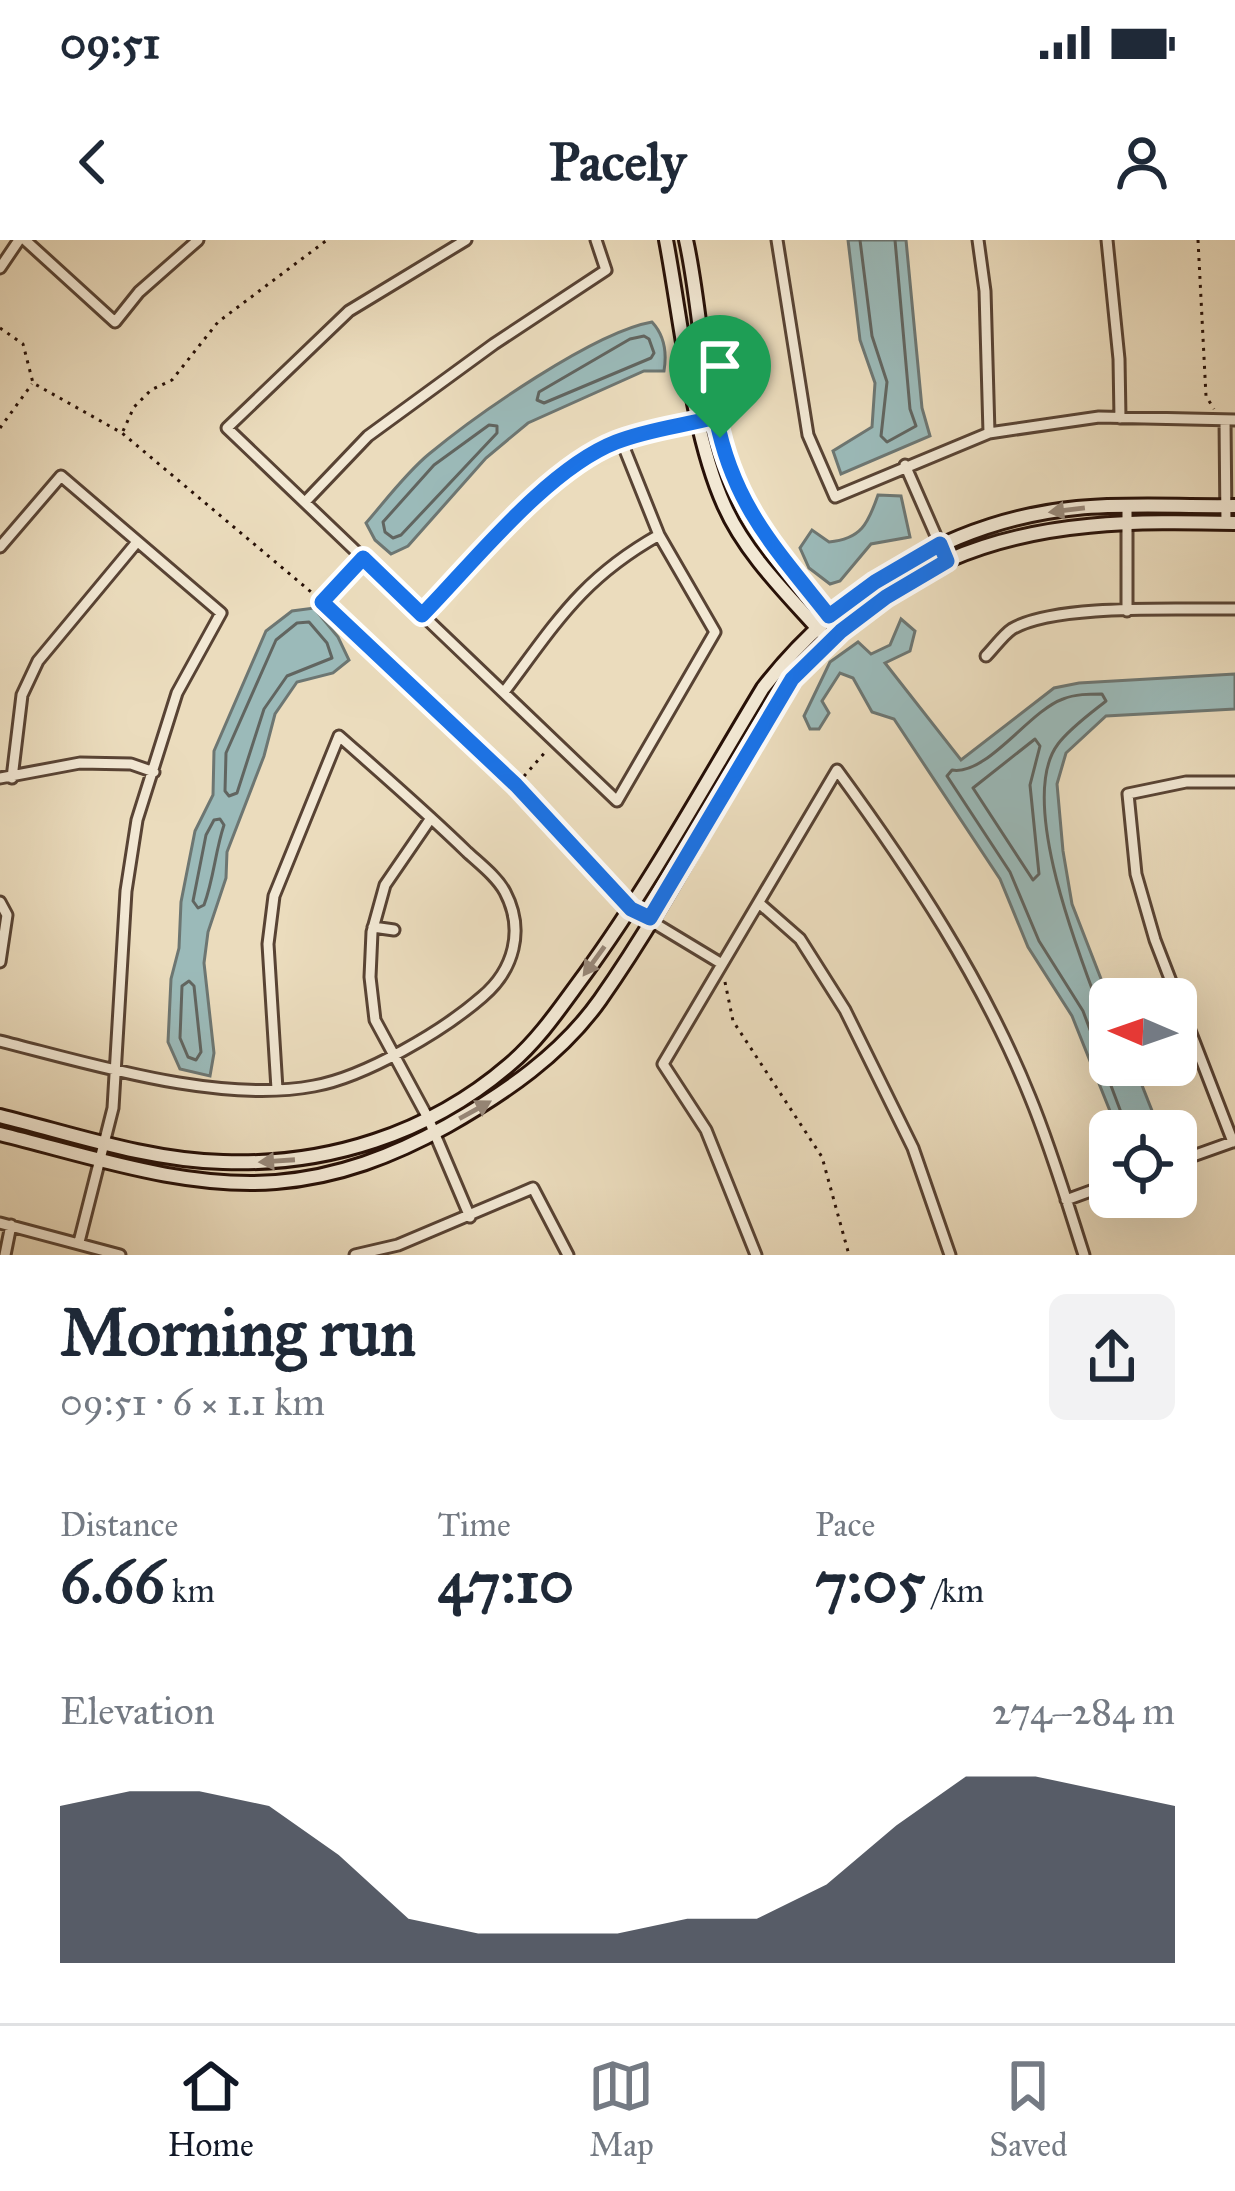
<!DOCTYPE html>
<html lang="en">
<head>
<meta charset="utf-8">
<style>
	body { margin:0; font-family:"IM FELL Great Primer",serif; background:#f2f2f3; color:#1f2937; height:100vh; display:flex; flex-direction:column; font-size:45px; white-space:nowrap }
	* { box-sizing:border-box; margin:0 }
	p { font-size:39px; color:#747a83 }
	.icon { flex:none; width:66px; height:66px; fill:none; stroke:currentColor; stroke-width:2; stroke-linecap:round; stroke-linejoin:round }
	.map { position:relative; height:1015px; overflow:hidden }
	.side { display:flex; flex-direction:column; background:#fff; flex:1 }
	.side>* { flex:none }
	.needle { width:78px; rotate:272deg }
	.controls { position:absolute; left:1089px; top:738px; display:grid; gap:24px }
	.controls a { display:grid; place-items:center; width:108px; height:108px; border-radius:18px; background:#fff; box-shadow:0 12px 48px #0002; font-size:60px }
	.pin { position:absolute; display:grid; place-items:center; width:102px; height:102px; color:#fff; margin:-123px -51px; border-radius:50% 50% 50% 0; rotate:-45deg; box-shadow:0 0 12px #0007 }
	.pin .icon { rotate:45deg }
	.round { display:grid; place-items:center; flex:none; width:126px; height:126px; border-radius:18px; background:#f2f2f3 }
	.summary { display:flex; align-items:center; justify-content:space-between; height:204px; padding:0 60px }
	h1 { font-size:66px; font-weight:800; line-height:90px }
	.figures { display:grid; grid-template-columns:repeat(3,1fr); gap:18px; height:204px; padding:12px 60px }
	.figures div { display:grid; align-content:center }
	.figures b { font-size:60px; font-weight:800 }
	.figures small { font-size:33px; font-weight:400 }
	.figures p { font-size:33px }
	.chart { height:336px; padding:24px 60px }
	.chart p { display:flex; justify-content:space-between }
	.chart svg { width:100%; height:216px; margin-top:12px; fill:#111827; opacity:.7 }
	.status { display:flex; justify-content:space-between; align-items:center; height:84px; padding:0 60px; background:#fff; direction:ltr }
	.status svg { height:33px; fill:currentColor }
	header { display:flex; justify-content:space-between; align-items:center; height:156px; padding:0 60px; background:#fff; font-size:54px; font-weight:800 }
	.dock { display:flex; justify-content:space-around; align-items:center; height:168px; border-top:3px solid #e0e1e3; background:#fff; font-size:33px; color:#747a83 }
	.dock a { display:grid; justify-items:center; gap:6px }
	.dock .on { color:#111827 }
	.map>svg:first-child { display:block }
</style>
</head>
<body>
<div class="status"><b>09:51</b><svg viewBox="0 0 49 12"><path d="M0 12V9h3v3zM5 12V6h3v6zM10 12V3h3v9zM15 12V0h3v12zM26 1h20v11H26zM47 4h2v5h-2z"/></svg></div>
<header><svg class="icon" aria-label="back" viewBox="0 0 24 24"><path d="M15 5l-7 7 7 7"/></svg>Pacely<svg class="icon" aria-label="person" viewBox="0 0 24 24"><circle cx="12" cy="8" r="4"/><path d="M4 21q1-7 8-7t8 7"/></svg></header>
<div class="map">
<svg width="1235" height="1015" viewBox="0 0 1235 1015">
	<rect width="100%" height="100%" fill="#ebdcbd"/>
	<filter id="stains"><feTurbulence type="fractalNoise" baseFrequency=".00167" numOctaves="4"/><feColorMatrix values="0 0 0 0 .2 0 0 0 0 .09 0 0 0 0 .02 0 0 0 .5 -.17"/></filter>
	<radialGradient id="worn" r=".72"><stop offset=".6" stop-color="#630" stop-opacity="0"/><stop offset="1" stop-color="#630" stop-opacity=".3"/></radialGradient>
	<path fill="#9bbab9" stroke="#6d7672" stroke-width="3" d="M848,0H906L922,168L930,196L841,234L833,211L872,187L875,143L860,100Z
		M652,82C665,96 667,113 664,131H644L528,183L486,218L408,306L391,314L375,300L366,283C386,260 406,233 429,214C476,175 594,92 652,82Z
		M878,255L901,256L910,297L871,304L840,341L830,344L809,328L800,308L812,290L829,302C861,299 868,284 878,255Z
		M314,368L338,397L349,420L333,433L297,442L275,474L264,516L227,612L226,638L208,692L204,723L214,813L210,836L180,829L168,802L171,739L179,708L181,662L195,591L213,555L214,511L266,391L292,371Z
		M901,379L915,391L910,411L885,423L961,520L1054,448L1079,443L1235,434V469L1106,476L1066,513L1057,544L1063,611L1072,664L1110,762V825H1134L1160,891H1118L1072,776L1028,707L1000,639L894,479L872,472L853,438L840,433L822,461L829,473L819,489H810L804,476L830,422L858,402L871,414L890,405Z"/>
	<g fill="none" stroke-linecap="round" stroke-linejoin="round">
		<path stroke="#616560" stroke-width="3" d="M860,0L872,96L887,142L881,196L887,202L916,186L910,169L895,0
			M644,96L649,99L654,113L651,118L544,163L537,160L539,152L630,99Z
			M489,185L497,186V193L401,295L393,298L385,292L383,282L434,225Z
			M309,382L327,403L332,418L287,436L264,469L237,553L229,556L225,551L226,513L276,400L297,383Z
			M1035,499L1040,506L1030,545L1039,634L1033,640L973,548Z
			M220,579L224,585C215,612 214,638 204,665L198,668L193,661L206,595L214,580Z
			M189,741L194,746L201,812L196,820L188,817L180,798L182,746Z
			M1110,771L1097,762C1076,706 1018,557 1058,504C1070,488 1091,473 1106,461L1102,454C1089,454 1075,454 1063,459C1029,471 987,536 952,530L947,536L1010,632L1039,701L1083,771L1128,891"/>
		<defs>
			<path id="street" d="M25,0L115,82L139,52L198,0
				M466,0L349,71L227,188L617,561L715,392L659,295L621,200
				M777,0L808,195L835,257L989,193L1099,177L1235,180
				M978,0L985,51L989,193
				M1107,0L1119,119L1120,178
				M0,28L19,0
				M1225,180L1226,283
				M905,225L947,321
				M305,262L368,196L494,104L606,30L596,0
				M1127,267V371
				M0,307L61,236L221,373L177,453L137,580L126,651L113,868L79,1002
				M422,375C477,319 543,232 616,202C648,189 682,186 716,177
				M986,416C994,408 1003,395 1012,389C1055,363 1182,370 1235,369
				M504,452C556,383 581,339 659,295
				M0,538L80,523L131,524L154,532
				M12,538L22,455L38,421L137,302
				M431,578L385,645L372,692L370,737L375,780L428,878L470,977
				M0,662L7,675L0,722
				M759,663L800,699L845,770L913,908L950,1015
				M631,669L722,724
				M373,687L394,690
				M0,801C92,824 219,864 314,846C365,837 443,791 482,757C514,730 525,690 505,652C497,637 480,624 467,612C426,572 382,534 339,496L274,656L268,704L277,849
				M1233,902L1155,700L1136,634L1128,554L1186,542H1235
				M1176,922L1235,901
				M1066,960L1110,944
				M0,983L120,1015
				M5,1015L11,985
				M355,1015L398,1005L533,948L568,1015
				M756,1015L706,890L663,824L837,530C911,631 983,740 1030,857C1051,908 1067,962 1084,1015"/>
			<path id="secondary" d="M666,0C681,79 692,194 724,265C745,313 786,353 820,391
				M686,0C703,76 702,166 731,238C752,291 798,336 833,381
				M0,876C73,894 147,920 223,922C326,926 429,894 509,825C539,800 562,765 585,734C651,643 705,544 763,448C839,350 952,280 1077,268C1129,263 1183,267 1235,266
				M0,894C90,916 183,949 276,942C338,937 393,916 447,886C505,853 561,815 600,760C652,686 696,605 741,527C758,498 772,467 791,440C824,394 898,343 949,320C1040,280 1138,281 1235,283"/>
		</defs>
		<use href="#street" stroke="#584334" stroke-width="15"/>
		<use href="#secondary" stroke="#271007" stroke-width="18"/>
		<path stroke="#271007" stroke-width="3" stroke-dasharray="3 6" stroke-linecap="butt" d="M1198,0L1206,156L1214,169
			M0,88L23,104L33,143L122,193L323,362L516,545L622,658
			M0,188L32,144
			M123,191L134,167L151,150L172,140L218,82L327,0
			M324,361L358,324
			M518,543L547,510
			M725,742L733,781L822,917L849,1015"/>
		<use href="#street" stroke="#f2e8d4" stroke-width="9"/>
		<use href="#secondary" stroke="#f2e8d4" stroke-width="12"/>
	</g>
	<defs><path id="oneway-solid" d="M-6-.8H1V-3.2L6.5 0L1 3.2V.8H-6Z" transform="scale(3)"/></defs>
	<g fill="#978778">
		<use href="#oneway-solid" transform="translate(1067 270) rotate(173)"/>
		<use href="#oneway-solid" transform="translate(594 721) rotate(126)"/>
		<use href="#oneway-solid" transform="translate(475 870) rotate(-29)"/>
		<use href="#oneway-solid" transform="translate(277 921) rotate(176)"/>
	</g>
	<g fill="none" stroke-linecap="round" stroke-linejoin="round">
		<defs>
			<path id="route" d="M716,177C733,265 775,308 829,376L875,342L940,304L947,321L886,357L841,391L792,439L650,678L631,669L516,545L322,362L363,318L422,375C474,322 547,229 616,202C649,189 682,186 716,177Z"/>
		</defs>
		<use href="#route" stroke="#fff" stroke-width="24"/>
		<use href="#route" stroke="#1a73e8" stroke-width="15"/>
	</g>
	<rect width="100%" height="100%" filter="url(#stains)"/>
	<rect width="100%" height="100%" fill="url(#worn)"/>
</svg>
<div class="controls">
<a><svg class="needle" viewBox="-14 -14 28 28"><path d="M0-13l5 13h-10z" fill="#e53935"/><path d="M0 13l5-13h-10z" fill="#747a83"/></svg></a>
<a><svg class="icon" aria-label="locate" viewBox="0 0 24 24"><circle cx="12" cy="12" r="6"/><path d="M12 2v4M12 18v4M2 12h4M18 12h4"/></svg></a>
</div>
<div class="pin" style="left:720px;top:198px;background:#1e9e55"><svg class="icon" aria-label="arrive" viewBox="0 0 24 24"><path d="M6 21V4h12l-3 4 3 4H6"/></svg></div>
</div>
<section class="side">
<div class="summary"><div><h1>Morning run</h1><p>09:51 · 6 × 1.1 km</p></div><a class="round"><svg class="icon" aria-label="share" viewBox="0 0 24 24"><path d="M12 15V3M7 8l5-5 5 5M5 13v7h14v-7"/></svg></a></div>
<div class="figures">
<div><p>Distance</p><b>6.66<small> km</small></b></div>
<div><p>Time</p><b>47:10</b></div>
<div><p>Pace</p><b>7:05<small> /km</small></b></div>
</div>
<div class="chart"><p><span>Elevation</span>274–284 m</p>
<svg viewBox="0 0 160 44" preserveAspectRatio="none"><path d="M0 44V12L10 9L20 9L30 12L40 22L50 35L60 38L70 38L80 38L90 35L100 35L110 28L120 16L130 6L140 6L150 9L160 12V44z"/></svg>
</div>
</section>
<nav class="dock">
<a class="on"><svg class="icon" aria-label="home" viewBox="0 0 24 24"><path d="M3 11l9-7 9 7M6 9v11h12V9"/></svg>Home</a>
<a><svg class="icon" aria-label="map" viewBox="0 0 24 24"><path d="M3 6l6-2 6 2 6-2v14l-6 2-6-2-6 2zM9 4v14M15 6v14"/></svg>Map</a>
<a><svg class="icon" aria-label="saved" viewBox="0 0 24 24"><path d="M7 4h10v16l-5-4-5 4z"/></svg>Saved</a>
</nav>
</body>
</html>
